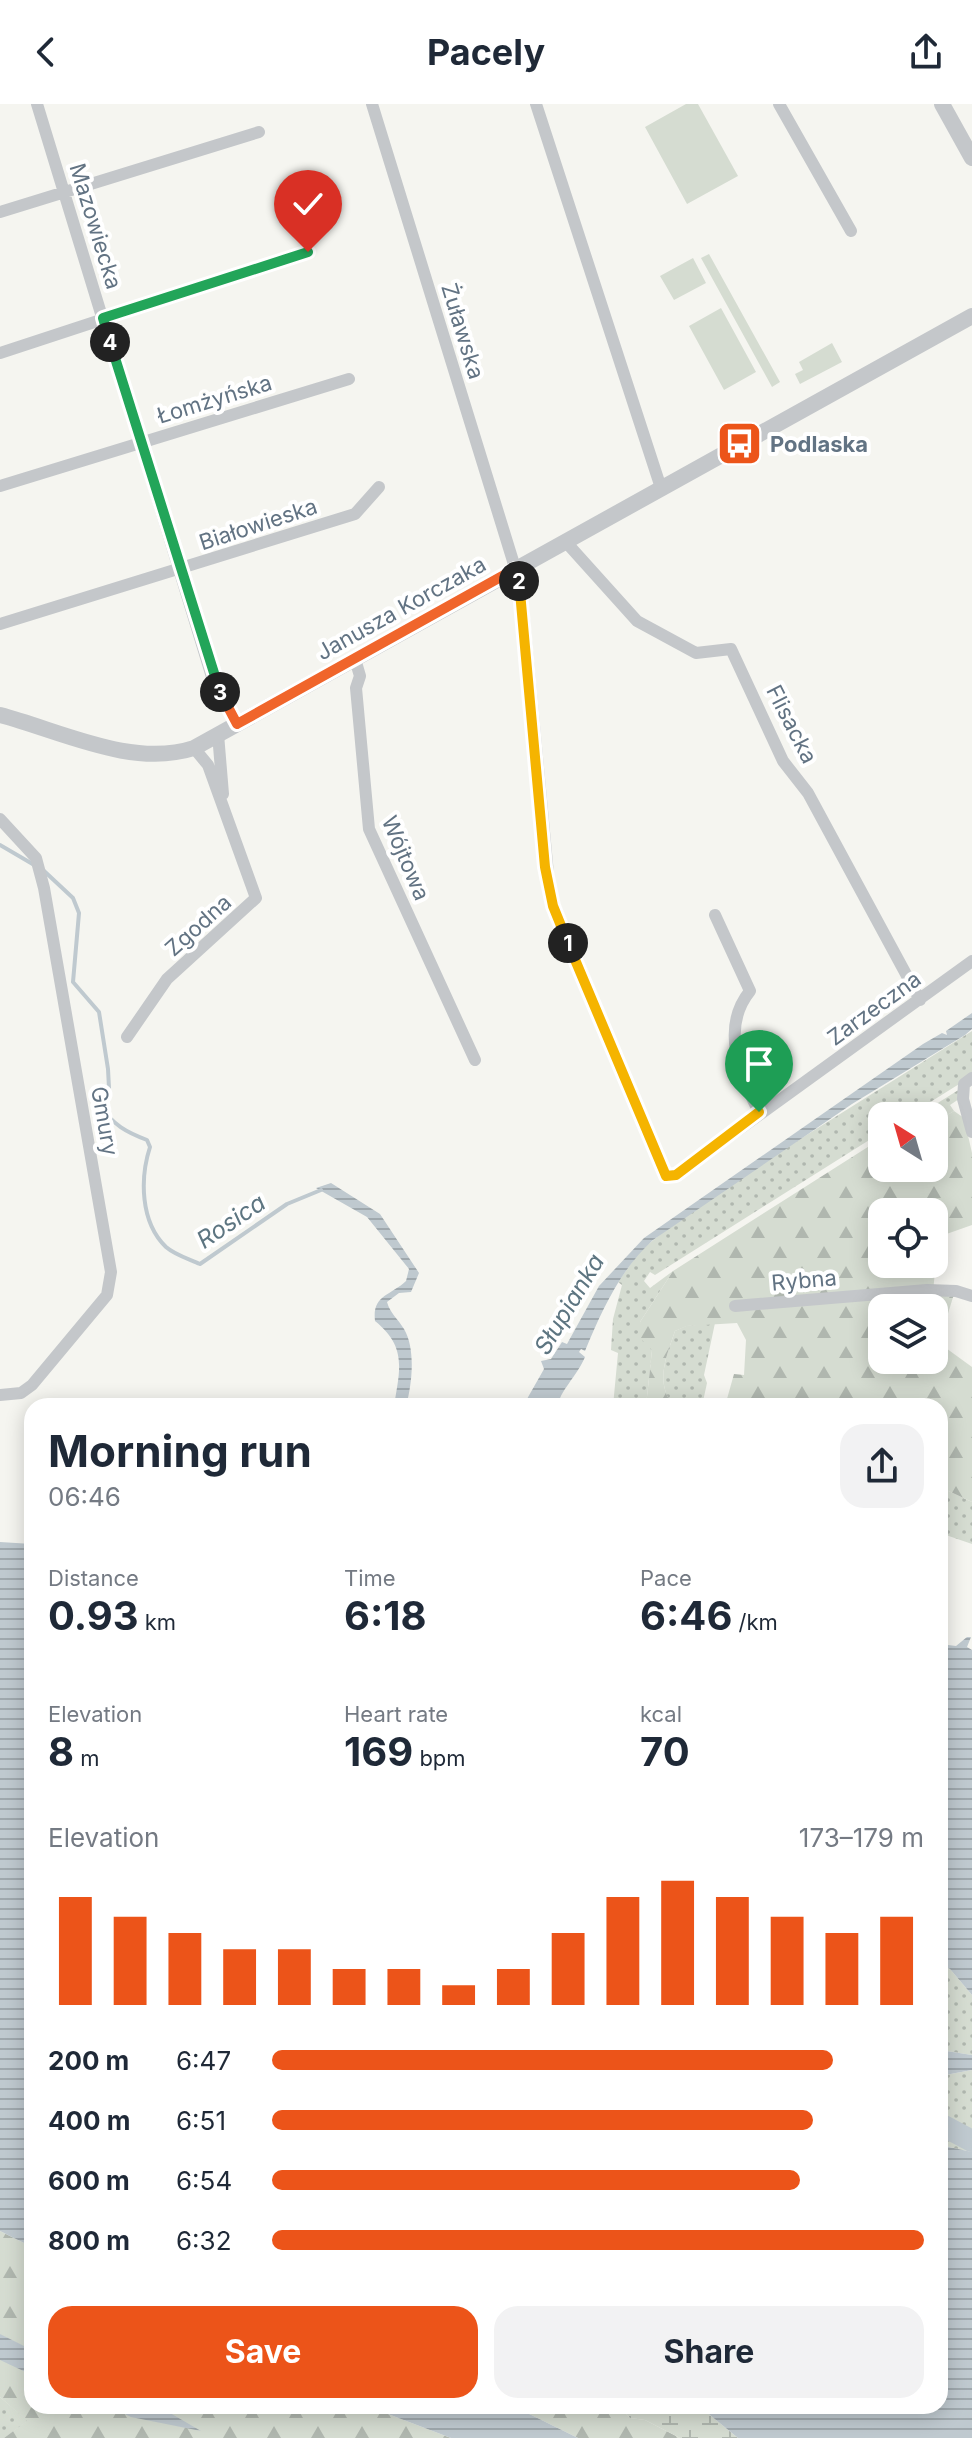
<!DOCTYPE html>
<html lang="en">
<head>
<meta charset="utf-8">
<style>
	body { margin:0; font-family:Inter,sans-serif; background:#f2f2f3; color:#1f2937; height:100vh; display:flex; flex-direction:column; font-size:30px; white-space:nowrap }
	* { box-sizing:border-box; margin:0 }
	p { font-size:26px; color:#747a83 }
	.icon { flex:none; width:44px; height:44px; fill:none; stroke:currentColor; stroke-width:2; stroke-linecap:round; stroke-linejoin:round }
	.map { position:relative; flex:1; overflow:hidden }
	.details { position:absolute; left:24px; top:1294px; width:924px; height:1016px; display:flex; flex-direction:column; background:#fff; border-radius:24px; box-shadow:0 4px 20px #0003 }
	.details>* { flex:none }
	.needle { width:52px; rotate:323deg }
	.controls { position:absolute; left:868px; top:998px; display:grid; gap:16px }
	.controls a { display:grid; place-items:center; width:80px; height:80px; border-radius:16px; background:#fff; box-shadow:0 4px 20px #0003; font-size:40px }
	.pin { position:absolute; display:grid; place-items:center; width:68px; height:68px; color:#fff; margin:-82px -34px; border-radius:50% 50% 50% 0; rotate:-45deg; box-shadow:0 0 8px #0007 }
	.pin .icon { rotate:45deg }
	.km { position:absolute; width:40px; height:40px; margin:-20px; border-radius:50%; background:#222; color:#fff; font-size:22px; line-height:40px; text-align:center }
	.round { display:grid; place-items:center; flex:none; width:84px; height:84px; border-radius:24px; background:#f2f2f3 }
	.headline { display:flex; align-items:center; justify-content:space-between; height:136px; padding:0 24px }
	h1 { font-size:44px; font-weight:700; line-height:60px }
	.figures { display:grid; grid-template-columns:repeat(3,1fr); gap:12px; height:136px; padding:8px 24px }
	.figures div { display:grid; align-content:center }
	.figures b { font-size:40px; font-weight:700 }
	.figures small { font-size:22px; font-weight:400 }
	.figures p { font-size:22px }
	.chart { height:224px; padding:16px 24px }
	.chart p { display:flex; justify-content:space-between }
	.chart svg { width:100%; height:144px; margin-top:8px; stroke:#ec5419; stroke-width:6 }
	.button { display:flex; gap:16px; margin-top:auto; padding:16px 24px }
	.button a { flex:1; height:92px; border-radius:24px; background:#ec5419; color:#fff; font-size:32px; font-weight:700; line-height:92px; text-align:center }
	.button a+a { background:#f2f2f3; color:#1f2937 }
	ul { padding:0 24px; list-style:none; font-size:26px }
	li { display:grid; grid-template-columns:128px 96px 1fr; align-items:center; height:60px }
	li i { height:20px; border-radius:10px; background:#ec5419 }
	header { display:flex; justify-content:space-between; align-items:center; height:104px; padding:0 24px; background:#fff; font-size:36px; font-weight:700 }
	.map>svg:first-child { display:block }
</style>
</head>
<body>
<header><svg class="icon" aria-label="back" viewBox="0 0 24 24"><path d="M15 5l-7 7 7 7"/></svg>Pacely<svg class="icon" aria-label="share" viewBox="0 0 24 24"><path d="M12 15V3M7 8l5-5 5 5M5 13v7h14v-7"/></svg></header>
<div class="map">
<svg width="972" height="2334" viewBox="0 0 972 2334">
	<defs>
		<pattern id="grass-dots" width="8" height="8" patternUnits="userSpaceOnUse" patternTransform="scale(2)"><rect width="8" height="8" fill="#d5dcd1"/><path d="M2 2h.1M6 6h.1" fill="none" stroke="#b0b7af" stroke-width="1.8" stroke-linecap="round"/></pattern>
		<pattern id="forest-firs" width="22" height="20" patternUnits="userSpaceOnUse" patternTransform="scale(2)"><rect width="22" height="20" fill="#d5dcd1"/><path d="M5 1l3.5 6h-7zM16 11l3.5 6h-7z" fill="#b0b7af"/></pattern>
		<pattern id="wetland-marsh" width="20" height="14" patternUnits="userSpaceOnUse" patternTransform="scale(2)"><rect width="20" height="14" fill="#d5dcd1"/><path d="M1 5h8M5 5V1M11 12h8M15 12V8" fill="none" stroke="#b0b7af"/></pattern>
		<pattern id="water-rules" width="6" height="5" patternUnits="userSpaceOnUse" patternTransform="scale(2)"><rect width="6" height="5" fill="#bfc9cf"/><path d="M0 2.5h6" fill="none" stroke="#9fa8ad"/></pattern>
	</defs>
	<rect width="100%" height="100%" fill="#f5f5f0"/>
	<path fill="url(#grass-dots)" d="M972,927V972L908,1012H882V1028L655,1171L650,1168L644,1177L650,1184L673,1167L640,1218L652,1246L646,1302H613L618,1249L611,1246L613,1215L622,1181L618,1178L640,1147L667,1125L778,1049Z
		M960,985L959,995L950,1001L954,1007L934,1019V1012H917Z
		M715,1219L704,1271L707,1279L702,1302H673C655,1277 666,1254 675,1227L686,1222Z
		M940,1383L972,1398V1440L940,1429Z
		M940,1860L950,1865L972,1891V1951L940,1946Z
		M972,1966V2048L940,2041V1972Z
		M0,2293L28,2317L4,2334H0Z"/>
	<path fill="url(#forest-firs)" fill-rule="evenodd" d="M954,1007L964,1014L972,1049V1121L938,1133L933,1189L954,1190L939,1239L972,1263V1398L940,1383V1302H725L734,1270L744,1271L746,1236L737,1219L687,1222L675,1227C666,1254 655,1277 673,1302H646L652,1246L641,1235L640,1218L673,1167L882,1034V1064H934V1019ZM882,1108H934V1160H882ZM882,1204H934V1256H882Z
		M0,2127L32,2143V2302H367L451,2334H4L27,2317L0,2293Z
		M513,2302H619L630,2314L645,2316L680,2334H578Z"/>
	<path fill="url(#wetland-marsh)" d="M619,2302H699L738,2334H680L645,2316L630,2314Z"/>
	<path fill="#d5dcd1" d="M686,0H698L738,72L687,100L645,23Z
		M709,150L780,278L772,283L701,154Z
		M693,154L706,179L674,196L660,172Z
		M721,204L756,268L724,286L689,222Z
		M832,239L842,258L800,280L795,270L803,266L799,258Z"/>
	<path fill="url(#water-rules)" d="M972,909V925L965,931L852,1000L653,1136C620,1166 602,1206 585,1247L581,1245L579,1248L585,1253C577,1272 559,1288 558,1302H523L544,1265L541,1257L551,1255L562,1238L567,1240L599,1182L644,1134L923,940L942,929L947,931L946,927Z
		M331,1079L380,1110L419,1169L411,1188L399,1189L387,1198C390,1209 398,1215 404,1225C416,1245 412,1281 406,1302H394C400,1265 407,1243 375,1217C372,1191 390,1192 406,1177L409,1165L367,1113L316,1084Z
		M0,1438L32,1440V2143L0,2127Z
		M967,1533H971L967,1543L972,1546V1891L950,1865L940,1860V1540L956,1542Z
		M940,1946L972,1951V1966L940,1972Z
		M940,2041L972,2048V2334H738L699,2302H940Z
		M0,2230L32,2246V2271L0,2256Z
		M108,2302H158L201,2327L131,2313Z
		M367,2302H513L578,2334H451Z"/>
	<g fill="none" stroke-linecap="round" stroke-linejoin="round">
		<path stroke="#bfc9cf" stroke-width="4" d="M0,741L36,762
			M43,766L73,794L79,809L73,878L99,908L108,965L109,984L101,1002C113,1021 126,1028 147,1036L150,1043C140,1074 140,1118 166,1143C175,1151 189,1155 200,1160L287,1100L321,1086"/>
		<path stroke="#bfc9cf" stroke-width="22" d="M940,2020L972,2037"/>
		<path stroke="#c4c7ca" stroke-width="12" d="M37,0L212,573L237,620
			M372,0L521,483L550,791L666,1072L676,1071L972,857
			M536,0L661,384
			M779,0L851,127
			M0,108L259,28
			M0,249L308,148
			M0,382L349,275
			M565,437L637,517L696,549L731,545L783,657L808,689L920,896
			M0,520L355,410L379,383
			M355,555L360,572L356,584L369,725L475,956
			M218,630L223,690
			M0,715L36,754L44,784L111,1168L107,1191L32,1281L21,1289L0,1291
			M715,811L750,887C720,924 740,971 759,1008
			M127,933L167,875L256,794L208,661L194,644
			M972,974L964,980L963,995L972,1028
			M735,1202L927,1186L956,1187L972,1192"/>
		<path stroke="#c4c7ca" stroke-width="16" d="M942,0L972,54
			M0,611C61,627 132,664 194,644L972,212"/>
	</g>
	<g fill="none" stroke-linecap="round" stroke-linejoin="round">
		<defs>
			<path id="split-1" d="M568,839L666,1072L676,1071L759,1008"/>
			<path id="split-2" d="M519,477L545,763L553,802L568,839"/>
			<path id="split-3" d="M220,588L237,620L515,465L519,477"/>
			<path id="split-4" d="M110,238L220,588"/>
			<path id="split-5" d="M110,238L103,214L308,148"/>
		</defs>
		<use href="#split-1" stroke="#fff" stroke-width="16"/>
		<use href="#split-2" stroke="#fff" stroke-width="16"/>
		<use href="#split-3" stroke="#fff" stroke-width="16"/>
		<use href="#split-4" stroke="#fff" stroke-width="16"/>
		<use href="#split-5" stroke="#fff" stroke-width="16"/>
		<use href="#split-1" stroke="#f5b400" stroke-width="10"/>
		<use href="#split-2" stroke="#f5b400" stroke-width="10"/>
		<use href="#split-3" stroke="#f0652b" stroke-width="10"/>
		<use href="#split-4" stroke="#22a559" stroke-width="10"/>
		<use href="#split-5" stroke="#22a559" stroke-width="10"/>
	</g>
	<defs>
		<symbol id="bus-square" viewBox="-11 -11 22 22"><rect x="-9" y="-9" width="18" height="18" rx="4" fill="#ec5419" stroke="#fff"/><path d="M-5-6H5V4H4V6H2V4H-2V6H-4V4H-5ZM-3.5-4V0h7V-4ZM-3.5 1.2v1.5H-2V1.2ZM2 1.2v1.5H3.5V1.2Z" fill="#fff"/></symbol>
	</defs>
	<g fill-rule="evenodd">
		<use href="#bus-square" x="714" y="314" width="51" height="51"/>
	</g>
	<g text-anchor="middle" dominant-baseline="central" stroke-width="8" stroke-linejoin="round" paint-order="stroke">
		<g font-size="22" fill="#627383" stroke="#fff">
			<text transform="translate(96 122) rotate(73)">Mazowiecka</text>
			<text transform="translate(463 227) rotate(73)">Żuławska</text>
			<text transform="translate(214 295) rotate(-17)">Łomżyńska</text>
			<text transform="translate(258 420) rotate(-18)">Białowieska</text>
			<text transform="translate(401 504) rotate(-29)">Janusza Korczaka</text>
			<text transform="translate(792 620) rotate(63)">Flisacka</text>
			<text transform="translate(406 754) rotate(67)">Wójtowa</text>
			<text transform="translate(198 821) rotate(-42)">Zgodna</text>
			<text transform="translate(874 904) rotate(-36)">Zarzeczna</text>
			<text transform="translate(105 1017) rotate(80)">Gmury</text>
			<text transform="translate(804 1176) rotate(-5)">Rybna</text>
		</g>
		<g font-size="22" font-weight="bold" fill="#627383" stroke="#fff" text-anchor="start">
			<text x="770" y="340">Podlaska</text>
		</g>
		<g font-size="24" font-style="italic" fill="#5d7581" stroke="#fff">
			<text transform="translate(231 1117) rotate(-34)">Rosica</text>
			<text transform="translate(569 1200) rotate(-59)">Słupianka</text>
		</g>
	</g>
</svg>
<div class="controls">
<a><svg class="needle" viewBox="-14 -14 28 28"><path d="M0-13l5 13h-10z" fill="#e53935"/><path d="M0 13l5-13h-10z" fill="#747a83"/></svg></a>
<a><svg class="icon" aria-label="locate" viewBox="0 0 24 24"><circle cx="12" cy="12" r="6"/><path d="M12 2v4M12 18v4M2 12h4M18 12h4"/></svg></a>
<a><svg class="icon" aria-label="layers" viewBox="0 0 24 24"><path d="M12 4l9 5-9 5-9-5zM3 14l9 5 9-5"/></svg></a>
</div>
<div class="pin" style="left:759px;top:1008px;background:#1e9e55"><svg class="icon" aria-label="arrive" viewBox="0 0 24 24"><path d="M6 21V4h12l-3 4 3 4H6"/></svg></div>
<div class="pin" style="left:308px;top:148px;background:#d93025"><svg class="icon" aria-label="check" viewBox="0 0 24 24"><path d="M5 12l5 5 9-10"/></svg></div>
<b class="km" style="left:568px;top:839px">1</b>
<b class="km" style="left:519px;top:477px">2</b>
<b class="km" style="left:220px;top:588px">3</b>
<b class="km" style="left:110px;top:238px">4</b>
<section class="details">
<div class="headline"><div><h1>Morning run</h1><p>06:46</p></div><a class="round"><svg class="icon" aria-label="share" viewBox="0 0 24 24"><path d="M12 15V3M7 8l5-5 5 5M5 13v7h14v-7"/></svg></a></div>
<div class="figures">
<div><p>Distance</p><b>0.93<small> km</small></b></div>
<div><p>Time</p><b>6:18</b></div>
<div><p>Pace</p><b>6:46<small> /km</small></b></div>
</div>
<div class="figures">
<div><p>Elevation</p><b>8<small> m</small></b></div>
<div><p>Heart rate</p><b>169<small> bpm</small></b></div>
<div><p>kcal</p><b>70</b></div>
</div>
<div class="chart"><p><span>Elevation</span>173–179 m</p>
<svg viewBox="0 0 160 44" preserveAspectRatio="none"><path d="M5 44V11M15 44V17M25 44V22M35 44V27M45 44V27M55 44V33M65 44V33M75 44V38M85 44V33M95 44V22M105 44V11M115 44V6M125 44V11M135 44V17M145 44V22M155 44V17"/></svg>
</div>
<ul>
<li><b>200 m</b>6:47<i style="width:86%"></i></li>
<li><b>400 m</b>6:51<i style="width:83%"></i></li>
<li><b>600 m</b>6:54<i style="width:81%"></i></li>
<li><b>800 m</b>6:32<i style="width:100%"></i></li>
</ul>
<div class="button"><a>Save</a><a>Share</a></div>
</section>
</div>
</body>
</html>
